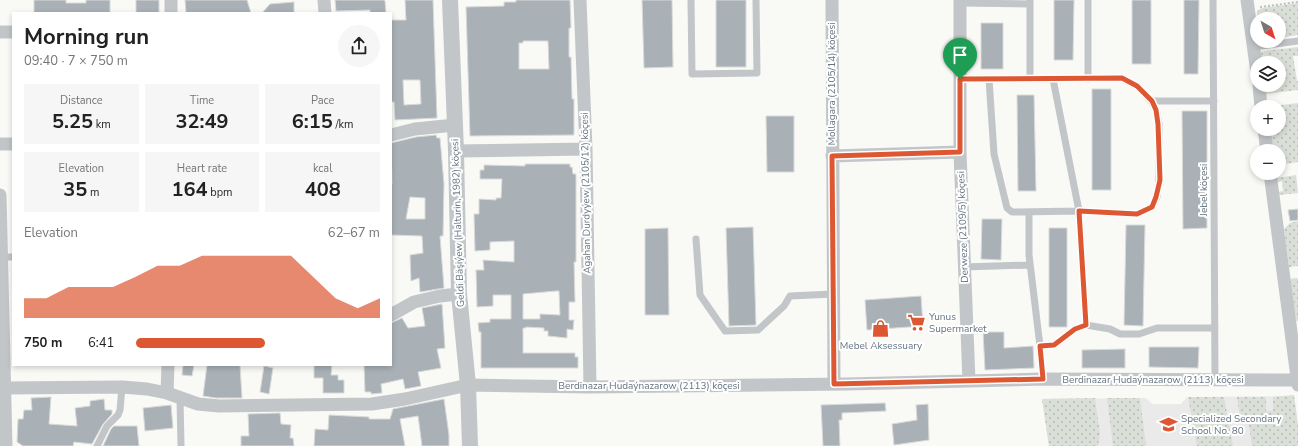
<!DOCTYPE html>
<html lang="en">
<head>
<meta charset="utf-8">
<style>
	body { margin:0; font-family:"Nunito Sans",sans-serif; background:#f6f6f6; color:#222; height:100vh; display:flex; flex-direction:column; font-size:15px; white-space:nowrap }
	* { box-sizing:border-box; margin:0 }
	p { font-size:13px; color:#767676 }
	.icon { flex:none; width:22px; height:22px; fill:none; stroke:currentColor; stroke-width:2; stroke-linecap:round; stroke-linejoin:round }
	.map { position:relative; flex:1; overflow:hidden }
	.side { position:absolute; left:12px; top:12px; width:380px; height:354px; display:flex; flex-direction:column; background:#fff; border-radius:0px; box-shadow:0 2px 6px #0003 }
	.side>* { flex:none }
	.needle { width:26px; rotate:141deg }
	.buttons { position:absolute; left:1250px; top:12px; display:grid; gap:8px }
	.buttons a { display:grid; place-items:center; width:36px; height:36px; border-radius:50%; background:#fff; box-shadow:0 2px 6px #0003; font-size:20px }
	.pin { position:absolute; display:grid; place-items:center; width:34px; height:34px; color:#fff; margin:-41px -17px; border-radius:50% 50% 50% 0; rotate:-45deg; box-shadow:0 0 4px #0007 }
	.pin .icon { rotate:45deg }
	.round { display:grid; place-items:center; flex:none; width:42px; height:42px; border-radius:21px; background:#f6f6f6 }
	.summary { display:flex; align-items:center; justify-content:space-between; height:68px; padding:0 12px }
	h1 { font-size:22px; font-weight:700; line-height:30px }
	.stats { display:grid; grid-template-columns:repeat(3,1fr); gap:6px; height:68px; padding:4px 12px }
	.stats div { display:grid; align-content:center; border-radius:0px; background:#f6f6f6; text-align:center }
	.stats b { font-size:20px; font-weight:700 }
	.stats small { font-size:11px; font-weight:400 }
	.stats p { font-size:11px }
	.chart { height:112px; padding:8px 12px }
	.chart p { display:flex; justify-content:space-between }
	.chart svg { width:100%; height:72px; margin-top:4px; fill:#dd5832; opacity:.7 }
	ul { padding:0 12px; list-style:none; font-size:13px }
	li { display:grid; grid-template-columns:64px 48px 1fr; align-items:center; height:30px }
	li i { height:10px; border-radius:5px; background:#dd5832 }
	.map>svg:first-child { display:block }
</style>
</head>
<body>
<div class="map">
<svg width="1298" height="446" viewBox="0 0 1298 446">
	<defs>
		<pattern id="grass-dots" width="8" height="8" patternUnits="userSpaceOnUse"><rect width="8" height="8" fill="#dadfd7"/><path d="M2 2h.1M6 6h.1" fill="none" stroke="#b4b9b4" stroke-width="1.8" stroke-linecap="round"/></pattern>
	</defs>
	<rect width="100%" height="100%" fill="#f9f9f6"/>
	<path fill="#e9eae9" d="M1285,396L1292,446H1049L1042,399L1146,398L1152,404H1181L1187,397Z"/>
	<path fill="url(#grass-dots)" d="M1298,3V35L1279,38V19H1257V11L1262,8Z
		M1298,47V56H1293L1297,81H1298V90L1264,94L1263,85H1279V63H1260L1258,52Z
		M1298,103V162L1279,165V151H1273L1270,129H1279V107H1267Z
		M1296,175L1298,193L1279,195L1277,192L1283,191L1282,181L1276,182V179L1277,178Z
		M1298,221V266L1289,267L1284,229L1290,223Z
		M1298,278V321H1296L1290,279Z
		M1294,395L1298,425V446H1252L1249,425L1240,418L1237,397H1266V411H1273V397Z
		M1188,397H1224L1233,446H1197Z
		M1095,398L1100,434L1098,446H1049L1042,399Z
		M1107,398H1140L1146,446H1113Z"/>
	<path fill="#a9b1b7" stroke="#dadad8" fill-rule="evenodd" d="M34,0H66V3H86V0H110V13H34Z
		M136,0H159V13H136Z
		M185,0H247L251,13H186Z
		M335,0H384L385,1L386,13H370V10L336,11Z
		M405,0H433L437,118L395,120L394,102H391V20H406ZM403,80H420L421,104L404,105Z
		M516,0H570L571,28H569V57H571L572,99H574V135L470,136L466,7L504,6V2H516ZM523,41H548L549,69H519V43H523Z
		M642,0H672L673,67L644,68Z
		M716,0H746V67H716Z
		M1054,0H1074L1073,60H1054Z
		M1132,0H1151V64H1132Z
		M1184,0H1199L1198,74H1184Z
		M294,2V13H262L270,4Z
		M981,23H1003V69H981Z
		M1092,89H1111V190H1092Z
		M1017,95H1034L1036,191H1018Z
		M1182,111H1207V162H1206L1207,228L1183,229Z
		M766,116H794V172H767Z
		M436,135L437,138H440L444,184L443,236H440L444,288L420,292L419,278L411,281L410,255L423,253L422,236L391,235V184H392L391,143L416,137ZM410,197L425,198V219H406Z
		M525,164H570V167H572L573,174H576V262H574L575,302H569V320H574L573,330L567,329V338L548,336V331H544V328L526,327V328H523V353H575V357H578V368H481V332H479L478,323L490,322V319H511V295H493V306L477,307L476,270H484L483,260L514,262V241L490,242V250L475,251L474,214H479V199L496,200V198H501L502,179H480V170H484V165L525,166ZM556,291H559L560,315L540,314V319H523V294Z
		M1298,209V220L1290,221L1288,210Z
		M982,219H1002L1001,260L981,259Z
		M1126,225H1145L1143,326L1124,325Z
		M753,227L756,325L729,326L726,228Z
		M668,228L669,315H645V229Z
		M1049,228H1067V327H1049Z
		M921,296L923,326L867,330L865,300Z
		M442,304L445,348L437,349L441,368L418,372L421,386L405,389L403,379L381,384L382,393L371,394V392H365L364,365H391V323L402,318L408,328L425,326L422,308Z
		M983,332H1004V348L1033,346L1034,368L985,370Z
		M1149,347H1199L1198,368L1149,367Z
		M1125,349V368H1082V350Z
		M183,365H194L192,376L182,375Z
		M207,365H240L242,398H216L203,396Z
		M314,365H332L331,375H338V380H344V393H323V378H314Z
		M264,366L273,368L269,394L260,392Z
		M51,397L49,424L77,426L75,408L90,406V401L104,399L105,410H112V414L103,424L92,444L74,442L73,446H23L17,442L18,419H23L24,410H32L31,398Z
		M444,399L449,435V446H422L418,416L400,419L405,446H314L315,429L328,430L329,415L369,417V419H390L393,409Z
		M885,403L886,411L842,413V420H839L840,446H823L821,405Z
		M928,404L929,440L894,445L892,424L917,420L916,405Z
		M171,405L173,428L145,431L143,408Z
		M280,413L281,424L291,425L290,438H293L294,446H241V436H249L248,414Z
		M114,426H137L139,446H103L111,429Z"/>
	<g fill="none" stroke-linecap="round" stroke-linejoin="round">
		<path stroke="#bcbfc1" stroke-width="2" stroke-dasharray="2 2" stroke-linecap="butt" d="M1260,7L1298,2"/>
		<path stroke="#c2c6c9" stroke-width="7" d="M691,0L692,74L757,73L756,0
			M1030,0V79
			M1088,0V79
			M1213,0L1215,380
			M960,3L1030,4
			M1253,47L1298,41
			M960,79L1121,78L1137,86L1151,101L1156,110L1159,124V179L1157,197L1152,207L1137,214L1079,211L1012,212L1007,208L994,154L989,79
			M1053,79L1079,211L1086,325
			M1151,101H1214
			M1029,212V255L1040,346L1043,379
			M696,239L700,295L725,331L758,330L784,306L790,296L833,294
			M2,257H13
			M964,267L1030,265
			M1040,346L1054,345L1075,329L1086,325L1110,329L1120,334H1139L1157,328H1215
			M180,398L181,446
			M97,446L107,426L118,415L120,410L122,387"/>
		<path stroke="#c2c6c9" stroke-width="13" d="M171,0V13
			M324,0L325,13
			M580,0L586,149L590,387
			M832,0L834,384
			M960,0V152L969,381
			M1247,0L1257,73
			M0,32H13
			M1259,85L1261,107
			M1264,129L1267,151
			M391,135L415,129L455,125
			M0,144H13
			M456,151L586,149
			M832,156L960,152
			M1270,173L1298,385
			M0,195L6,446
			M391,315L414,302L440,296L459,294
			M5,388L122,387L147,389L167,393L198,404L219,406L372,404L405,399L468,385L590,387L847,384L1043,379L1298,380
			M167,393L168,365"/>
		<path stroke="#c2c6c9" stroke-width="16" d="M450,0L456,151L459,294L468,385L470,446"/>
	</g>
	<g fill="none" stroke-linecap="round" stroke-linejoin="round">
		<defs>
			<path id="route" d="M1122,78L1137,86L1152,101L1156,110L1158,124L1160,180L1156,197L1152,207L1137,214L1079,211L1086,325L1075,329L1054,345L1040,346L1043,379L834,384L832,156L960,152V79Z"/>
		</defs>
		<use href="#route" stroke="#fff" stroke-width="8"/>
		<use href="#route" stroke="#dd5832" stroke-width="5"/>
	</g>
	<defs>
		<symbol id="supermarket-bare" viewBox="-9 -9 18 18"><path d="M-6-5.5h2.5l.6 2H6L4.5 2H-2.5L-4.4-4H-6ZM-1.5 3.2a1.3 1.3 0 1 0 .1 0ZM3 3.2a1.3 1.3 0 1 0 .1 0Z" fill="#dd5832" stroke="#fff" stroke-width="2.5" paint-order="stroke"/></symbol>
		<symbol id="shop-bare" viewBox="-9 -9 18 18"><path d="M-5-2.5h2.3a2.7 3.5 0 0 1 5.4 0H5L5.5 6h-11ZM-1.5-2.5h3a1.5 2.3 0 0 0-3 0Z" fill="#dd5832" stroke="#fff" stroke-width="2.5" paint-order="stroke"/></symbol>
		<symbol id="school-bare" viewBox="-9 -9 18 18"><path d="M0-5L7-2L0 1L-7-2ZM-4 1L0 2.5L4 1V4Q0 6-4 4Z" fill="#dd5832" stroke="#fff" stroke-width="2.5" paint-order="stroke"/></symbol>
	</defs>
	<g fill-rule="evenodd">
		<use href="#supermarket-bare" x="904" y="310" width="25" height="25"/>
		<use href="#shop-bare" x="868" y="316" width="25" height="25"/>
		<use href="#school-bare" x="1156" y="412" width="25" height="25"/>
	</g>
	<g text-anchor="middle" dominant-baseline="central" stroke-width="4" stroke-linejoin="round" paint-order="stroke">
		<g font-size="10" fill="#657480" stroke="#fff">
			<text transform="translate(832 84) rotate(-90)">Mollagara (2105/14) köçesi</text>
			<text transform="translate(1204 190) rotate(-90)">Jebel köçesi</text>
			<text transform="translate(586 193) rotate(-91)">Agahan Durdyýew (2105/12) köçesi</text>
			<text transform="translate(458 223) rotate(-92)">Geldi Bäşiýew (Halturin, 1982) köçesi</text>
			<text transform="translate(963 227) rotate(-92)">Derweze (2109/5) köçesi</text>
			<text x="1153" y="380">Berdinazar Hudaýnazarow (2113) köçesi</text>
			<text x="649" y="386">Berdinazar Hudaýnazarow (2113) köçesi</text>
		</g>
		<g font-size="10" fill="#657480" stroke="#fff" text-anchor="start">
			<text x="929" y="317">Yunus<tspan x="929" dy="12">Supermarket</tspan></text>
			<text x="881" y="346" text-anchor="middle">Mebel Aksessuary</text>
			<text x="1181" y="419">Specialized Secondary<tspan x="1181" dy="12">School No. 80</tspan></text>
		</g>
	</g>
</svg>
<div class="buttons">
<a><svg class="needle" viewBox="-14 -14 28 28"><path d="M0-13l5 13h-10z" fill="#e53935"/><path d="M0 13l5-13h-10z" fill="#767676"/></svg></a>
<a><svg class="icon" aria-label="layers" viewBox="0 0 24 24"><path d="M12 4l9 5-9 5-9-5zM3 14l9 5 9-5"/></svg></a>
<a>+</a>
<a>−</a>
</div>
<div class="pin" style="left:960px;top:79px;background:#1e9e55"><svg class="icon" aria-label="arrive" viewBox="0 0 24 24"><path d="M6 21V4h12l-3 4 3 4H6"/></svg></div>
<section class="side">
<div class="summary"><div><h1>Morning run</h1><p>09:40 · 7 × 750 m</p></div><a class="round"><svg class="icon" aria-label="share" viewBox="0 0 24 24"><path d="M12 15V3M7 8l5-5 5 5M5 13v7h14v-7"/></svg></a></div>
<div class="stats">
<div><p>Distance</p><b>5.25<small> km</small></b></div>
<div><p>Time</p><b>32:49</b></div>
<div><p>Pace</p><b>6:15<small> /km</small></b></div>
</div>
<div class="stats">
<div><p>Elevation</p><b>35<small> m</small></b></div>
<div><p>Heart rate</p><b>164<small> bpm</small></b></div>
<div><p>kcal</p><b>408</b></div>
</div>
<div class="chart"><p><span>Elevation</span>62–67 m</p>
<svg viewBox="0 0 160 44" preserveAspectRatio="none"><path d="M0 44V32L10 32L20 25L30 25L40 25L50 19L60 12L70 12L80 6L90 6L100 6L110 6L120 6L130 19L140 32L150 38L160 32V44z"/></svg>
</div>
<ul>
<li><b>750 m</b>6:41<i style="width:53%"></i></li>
</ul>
</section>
</div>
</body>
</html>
